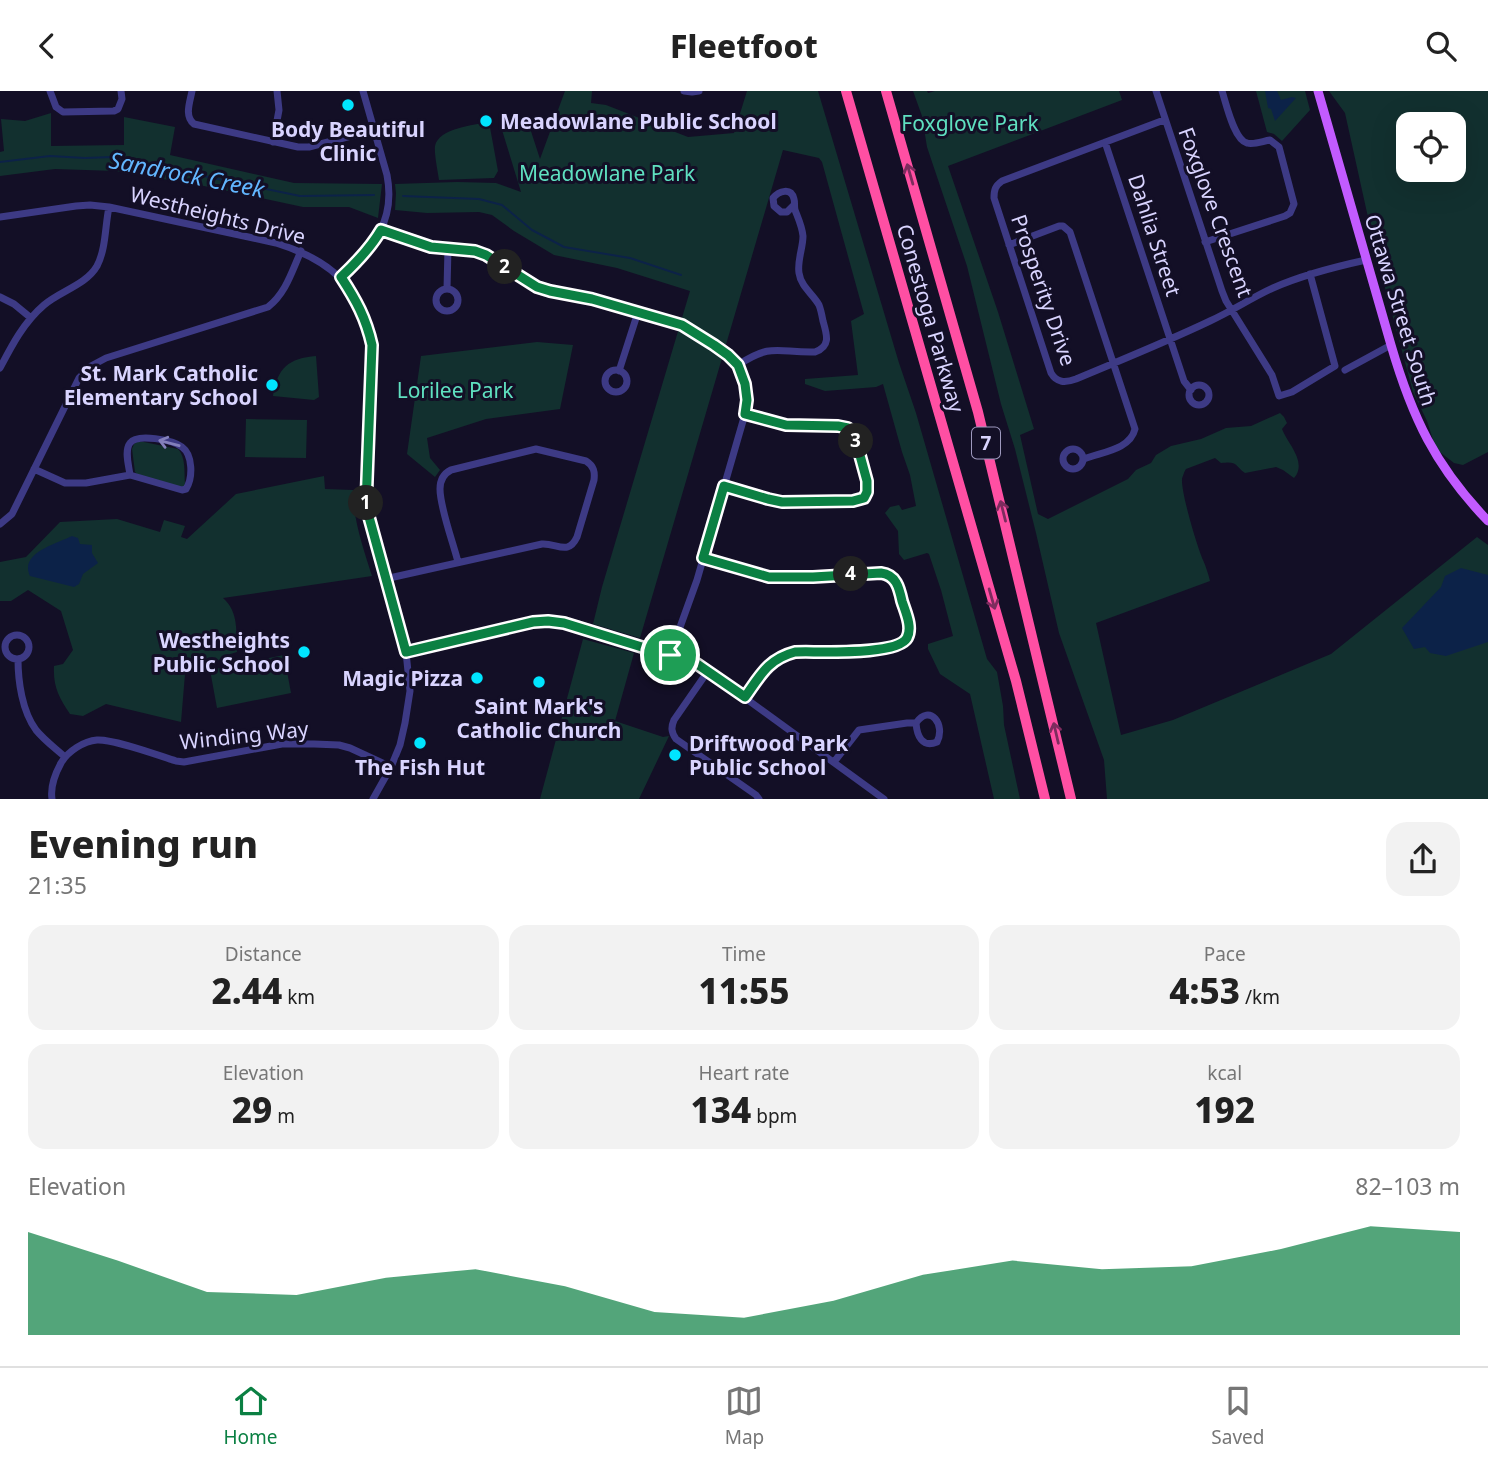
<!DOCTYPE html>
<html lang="en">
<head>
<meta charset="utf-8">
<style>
	body { margin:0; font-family:"Noto Sans",sans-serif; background:#f2f2f2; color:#222; height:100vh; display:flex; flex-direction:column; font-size:26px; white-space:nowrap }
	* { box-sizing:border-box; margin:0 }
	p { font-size:23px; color:#767676 }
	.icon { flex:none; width:38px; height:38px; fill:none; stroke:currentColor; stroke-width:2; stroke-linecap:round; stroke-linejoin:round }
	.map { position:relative; height:708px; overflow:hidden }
	.side { display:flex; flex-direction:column; background:#fff; flex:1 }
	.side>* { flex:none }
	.fabs { position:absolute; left:1396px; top:21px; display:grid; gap:14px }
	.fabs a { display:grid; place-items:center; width:70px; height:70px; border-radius:14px; background:#fff; box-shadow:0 7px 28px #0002; font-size:35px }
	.pin { position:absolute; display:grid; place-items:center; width:60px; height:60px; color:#fff; margin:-30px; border:4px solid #fff; border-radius:50%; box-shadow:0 2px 7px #0007 }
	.km { position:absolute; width:35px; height:35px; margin:-18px; border-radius:50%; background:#222; color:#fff; font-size:19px; line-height:35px; text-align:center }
	.round { display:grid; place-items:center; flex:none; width:74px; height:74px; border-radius:21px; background:#f2f2f2 }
	.head { display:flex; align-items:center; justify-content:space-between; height:119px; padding:0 28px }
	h1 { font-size:38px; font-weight:800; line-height:52px }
	.figures { display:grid; grid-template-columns:repeat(3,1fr); gap:10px; height:119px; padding:7px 28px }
	.figures div { display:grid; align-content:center; border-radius:18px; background:#f2f2f2; text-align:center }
	.figures b { font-size:35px; font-weight:800 }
	.figures small { font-size:19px; font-weight:400 }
	.figures p { font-size:19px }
	.chart { height:196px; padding:14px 28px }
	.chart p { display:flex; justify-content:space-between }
	.chart svg { width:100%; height:126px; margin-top:7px; fill:#0b8043; opacity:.7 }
	header { display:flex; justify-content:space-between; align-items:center; height:91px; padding:0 28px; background:#fff; font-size:32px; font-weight:800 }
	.menu { display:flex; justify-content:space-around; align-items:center; height:98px; border-top:2px solid #e0e0e0; background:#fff; font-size:19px; color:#767676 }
	.menu a { display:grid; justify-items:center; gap:4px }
	.menu .on { color:#0b8043 }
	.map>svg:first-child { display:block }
</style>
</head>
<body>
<header><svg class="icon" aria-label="back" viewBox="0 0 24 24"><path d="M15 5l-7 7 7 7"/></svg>Fleetfoot<svg class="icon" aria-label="search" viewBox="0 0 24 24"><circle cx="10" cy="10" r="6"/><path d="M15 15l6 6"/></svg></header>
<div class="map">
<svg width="1488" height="708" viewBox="0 0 1488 708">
	<rect width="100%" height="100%" fill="#130f26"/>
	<path fill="#12302f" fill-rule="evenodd" d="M565,0H592L591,12L606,14L688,46L734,42L747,0H818L899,272L916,322L987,568L997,581L1003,615L1004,634L1020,708H994L970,603L940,583L928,558V553L953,545L941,499L929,463L927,462L904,469L899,463L898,440L885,422L890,416L899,414L902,419L916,415L910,384L902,361L883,293L876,296L825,300L805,293V288L858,284L851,230L864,223L822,71L819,67L783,59L640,547L593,533L602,496L690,200L617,177L554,164L514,140L492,124L479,121L427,122L395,119L396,102L395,93L457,91L496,92L521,101L502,39L528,31L540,68Z
		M913,0H927L928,2L935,0H1119L1122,9L948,75L998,221L1034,338L1020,344L1038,423L1048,428L1128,388L1136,379L1151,372L1156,364L1171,355L1201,348L1226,337L1251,335L1280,322L1284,326L1287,332L1282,338C1287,352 1308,371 1294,387L1283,379L1276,376L1245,382C1234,374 1238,370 1221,372L1215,367L1186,378C1185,379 1182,387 1182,388C1181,402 1197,455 1203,469C1206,476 1208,482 1210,490L1096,532L1121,644L1173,629L1331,563L1477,446L1488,454V708H1107L1104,669L1059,542L1036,442L1015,358L1001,313L967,175L927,56L922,25Z
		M1256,0H1305L1310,19L1282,50L1274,43L1267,41Z
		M1329,0H1488V361L1463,374L1454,372L1436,358L1427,330L1413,301L1377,167L1345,22ZM1409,33H1454V79H1409Z
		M51,22V55L124,54V26L175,36L170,64L294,92L382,93L378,127L349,116H303L204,95L116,80L55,78L0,85V61L4,60L1,28L25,30Z
		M489,31L498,80L494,87L439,89C438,81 434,63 435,55C439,37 474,34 489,31Z
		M537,251L573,254L560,318L486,328L427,347L430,367L440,379L435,386L407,363L421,265Z
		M316,265L319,306L314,309L273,305C277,277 289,267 316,265Z
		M246,328L307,329L306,367L245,366Z
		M139,350L178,358C186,366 184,381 185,393L184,395L179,397L138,384L135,381L132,358L134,353Z
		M324,385L325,398L353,399C353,429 363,456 372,485L223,507C239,521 236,541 237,561L224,565L201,583H185L181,631L106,613L83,625L70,623C59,606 53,596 54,575L63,573L73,559L61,520L28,499L11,510H0V471L26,466L60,431L117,428L160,441L164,429L185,435L181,446L187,448L236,403Z
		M583,548L634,562L615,630L663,646L669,645L639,708H540Z
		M284,564L291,602L217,617L210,579Z"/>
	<path fill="#0c2248" d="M1265,0H1277L1281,9L1292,6L1296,7L1275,30L1271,18L1268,17Z
		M72,445L78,447L80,453L92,454V462L98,472L83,483L79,493L74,496L30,485C19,462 56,453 72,445Z
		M1461,477L1488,484V551L1446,565L1430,562L1425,556L1414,558L1402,537L1441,496L1445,485Z"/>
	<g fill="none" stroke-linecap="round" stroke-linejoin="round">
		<path stroke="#0c2248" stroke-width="2" d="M0,71L50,65L85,67L112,66L300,105L374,104
			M403,105L479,108L502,114L532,139L564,156L630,167L681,184"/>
		<path stroke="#3d3a85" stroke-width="7" d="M50,0L56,16L63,21L114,20L118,18L122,8L121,0
			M192,0C190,11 184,25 194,33L298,56H309L374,39
			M684,0L692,1L699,0
			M1156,0L1222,200L1226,210L1272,284L1279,305L1292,301L1335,275L1310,183
			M1164,29L1002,90C995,95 994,99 994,107L1051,282C1057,292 1065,292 1076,288C1121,269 1166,251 1210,230C1232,220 1251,207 1273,197C1302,184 1334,176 1366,169
			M273,51L279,19L277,0
			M1105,51L1184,290L1191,299
			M0,126L76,115L90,114L109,116L276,152C333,170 359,195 372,254L366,415L406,561L410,600L405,632L400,654L391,676L373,708
			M381,139L431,156L475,160L486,164L537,196L550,200L592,208L665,228L682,235L714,254L728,264L738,274L745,293L747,308L745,323L697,489L670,564
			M1205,151L1285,125L1290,122L1294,113L1279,56L1270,49C1263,50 1254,54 1247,52C1234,49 1226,12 1222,0
			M1009,154L1059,135H1063L1070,141L1135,338C1130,359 1101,361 1084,368
			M341,186C373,156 396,131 387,84L363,0
			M447,198L448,157
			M436 209a11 11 0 1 1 22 0a11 11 0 1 1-22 0Z
			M0,206L14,213L31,227
			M738,274C773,251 778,262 815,261C831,255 827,244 823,230C822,225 821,219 819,214C813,203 801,196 799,182C797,170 803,157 803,145C802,135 798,127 795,119C794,115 795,111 794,108C791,96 779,100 773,107L774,115L781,121H787L794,114
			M0,277C12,254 24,231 44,214C60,200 86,194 97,175C106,158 105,135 109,116
			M1345,279L1391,254
			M605 290a11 11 0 1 1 22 0a11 11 0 1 1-22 0Z
			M619,280L638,221
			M1189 304a10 10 0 1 1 20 0a10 10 0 1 1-20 0Z
			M1063 368a10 10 0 1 1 20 0a10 10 0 1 1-20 0Z
			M34,378L65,392H86L130,384L182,399L186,398C193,387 193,364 182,356C173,349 137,342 130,352C124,360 129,375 130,384
			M724,395L768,409L782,411L853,410L864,407L867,401V390L855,346L848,337L838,335L786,334L745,323
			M0,433L12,423L79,287L91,275L106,267L268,216C286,202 292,180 301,160
			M703,467L769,486H813L881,482C896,484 898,496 902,510C905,520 913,536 907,547C897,565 815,560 795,561C768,567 760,585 745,606
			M385,488L542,453C557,452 568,465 577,446L594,389C595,381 594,375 586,370L536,358L451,379C443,383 440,389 440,398C440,417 453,451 458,471
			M5 556a12 12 0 1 1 24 0a12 12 0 1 1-24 0Z
			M406,561L533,531L548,530L564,532L679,567L697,573L708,580L884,708
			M18,568C18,590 22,620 36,639C44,649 55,657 65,666
			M708,580L674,629C671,636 671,641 676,648L756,704L759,708
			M834,671L859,639L907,632H916C930,612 946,634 937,651C922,657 917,645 916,632
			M52,708C50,695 55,683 61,672C68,660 84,650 97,649C114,648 157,664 176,670L184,671L282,653H314L339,654L350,657L391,676"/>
		<path stroke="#c25bff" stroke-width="9" d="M1318,0L1391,254C1412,326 1435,375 1488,430"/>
		<path stroke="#ff4fa3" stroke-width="10" d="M846,0L1016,590L1045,708
			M886,0L978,321L1071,708"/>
	</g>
	<defs><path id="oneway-shaft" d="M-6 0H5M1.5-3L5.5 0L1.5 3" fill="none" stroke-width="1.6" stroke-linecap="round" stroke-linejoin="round" transform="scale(1.75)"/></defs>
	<g stroke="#7d2c5e">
		<use href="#oneway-shaft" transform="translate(910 83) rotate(-106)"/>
		<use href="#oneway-shaft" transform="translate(1003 420) rotate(-104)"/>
		<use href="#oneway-shaft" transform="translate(992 508) rotate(74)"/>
		<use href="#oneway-shaft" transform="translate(1056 642) rotate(-103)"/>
	</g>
	<use stroke="#837fbc" href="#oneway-shaft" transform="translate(169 352) rotate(-165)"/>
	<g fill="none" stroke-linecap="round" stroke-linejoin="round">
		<defs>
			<path id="route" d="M381,139L431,156L475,160L486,164L537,196L550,200L592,208L682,234L714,254L728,264L738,274L745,293L747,309L745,323L786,334L838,335L848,337L855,346L867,390V401L864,407L853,410L782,411L768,408L724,395L703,467L769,486H813L881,482C896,484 899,496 902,510C905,520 913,536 907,547C897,565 816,560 795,561C768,568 760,585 745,606L697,573L564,532L548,530L533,531L406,561L366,415L372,254C366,227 356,209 341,186C356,172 370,158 381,139Z"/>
		</defs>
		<use href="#route" stroke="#fff" stroke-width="14"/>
		<use href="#route" stroke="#0b8043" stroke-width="9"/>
	</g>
	<g fill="#00e5ff" stroke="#130f26" stroke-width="2.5">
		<circle cx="348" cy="14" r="7"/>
		<circle cx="486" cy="30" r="7"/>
		<circle cx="272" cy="294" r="7"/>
		<circle cx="304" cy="561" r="7"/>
		<circle cx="477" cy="587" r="7"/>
		<circle cx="539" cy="591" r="7"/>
		<circle cx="420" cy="652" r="7"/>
		<circle cx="675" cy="664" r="7"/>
	</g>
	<g text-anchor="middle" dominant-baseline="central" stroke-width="6" stroke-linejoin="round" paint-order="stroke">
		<rect fill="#130f26" stroke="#9e99be" stroke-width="2" x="972" y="336.5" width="28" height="31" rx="5"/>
		<g font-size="19" font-weight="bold" fill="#d9d4ff">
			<text x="986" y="352">7</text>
		</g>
		<g font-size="21" font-weight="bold" fill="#d9d4ff" stroke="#130f26">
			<text x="500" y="30" text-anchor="start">Meadowlane Public School</text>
			<text x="348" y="38">Body Beautiful<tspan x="348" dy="24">Clinic</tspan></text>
			<text x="258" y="282" text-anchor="end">St. Mark Catholic<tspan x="258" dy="24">Elementary School</tspan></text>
			<text x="290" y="549" text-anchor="end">Westheights<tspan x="290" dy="24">Public School</tspan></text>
			<text x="463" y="587" text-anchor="end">Magic Pizza</text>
			<text x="539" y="615">Saint Mark's<tspan x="539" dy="24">Catholic Church</tspan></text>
			<text x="689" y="652" text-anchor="start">Driftwood Park<tspan x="689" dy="24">Public School</tspan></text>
			<text x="420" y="676">The Fish Hut</text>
		</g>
		<g font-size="21" fill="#5fe0c0" stroke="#130f26">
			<text x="970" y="32">Foxglove Park</text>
			<text x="607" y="82">Meadowlane Park</text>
			<text x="455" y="299">Lorilee Park</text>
		</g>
		<g font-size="21" fill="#d9d4ff" stroke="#130f26">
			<text transform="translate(1216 121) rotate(70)">Foxglove Crescent</text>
			<text transform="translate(218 124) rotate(14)">Westheights Drive</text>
			<text transform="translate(1155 144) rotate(72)">Dahlia Street</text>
			<text transform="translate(1044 199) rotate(71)">Prosperity Drive</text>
			<text transform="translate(1401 219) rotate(73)">Ottawa Street South</text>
			<text transform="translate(931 227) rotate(74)">Conestoga Parkway</text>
			<text transform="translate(244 644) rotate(-6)">Winding Way</text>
		</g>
		<g font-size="23" font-style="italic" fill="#62b6ff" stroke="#130f26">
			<text transform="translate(187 83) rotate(11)">Sandrock Creek</text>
		</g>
	</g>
</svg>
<div class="fabs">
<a><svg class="icon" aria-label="locate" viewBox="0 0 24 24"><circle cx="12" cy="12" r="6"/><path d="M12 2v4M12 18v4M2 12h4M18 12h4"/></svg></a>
</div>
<div class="pin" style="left:670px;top:564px;background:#1e9e55"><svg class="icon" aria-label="arrive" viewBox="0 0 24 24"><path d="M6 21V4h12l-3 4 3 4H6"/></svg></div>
<b class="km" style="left:366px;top:412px">1</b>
<b class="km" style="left:505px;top:176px">2</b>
<b class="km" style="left:856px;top:350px">3</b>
<b class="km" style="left:851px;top:483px">4</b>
</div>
<section class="side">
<div class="head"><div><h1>Evening run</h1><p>21:35</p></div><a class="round"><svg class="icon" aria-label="share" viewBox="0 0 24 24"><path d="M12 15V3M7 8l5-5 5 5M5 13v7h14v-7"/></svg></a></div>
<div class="figures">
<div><p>Distance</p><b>2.44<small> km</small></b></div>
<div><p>Time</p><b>11:55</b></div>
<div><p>Pace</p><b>4:53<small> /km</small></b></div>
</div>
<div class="figures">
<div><p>Elevation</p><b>29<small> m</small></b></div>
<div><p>Heart rate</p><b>134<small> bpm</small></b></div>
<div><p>kcal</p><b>192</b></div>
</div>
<div class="chart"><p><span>Elevation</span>82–103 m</p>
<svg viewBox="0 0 160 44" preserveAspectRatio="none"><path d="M0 44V8L10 18L20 29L30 30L40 24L50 21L60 27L70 36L80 38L90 32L100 23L110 18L120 21L130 20L140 14L150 6L160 8V44z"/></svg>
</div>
</section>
<nav class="menu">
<a class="on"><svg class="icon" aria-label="home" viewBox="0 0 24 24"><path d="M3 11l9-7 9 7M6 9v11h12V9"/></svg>Home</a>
<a><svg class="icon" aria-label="map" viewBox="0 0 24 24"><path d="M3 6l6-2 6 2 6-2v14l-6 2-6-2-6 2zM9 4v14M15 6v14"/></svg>Map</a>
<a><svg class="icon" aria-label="saved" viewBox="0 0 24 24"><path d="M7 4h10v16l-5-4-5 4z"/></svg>Saved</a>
</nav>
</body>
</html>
